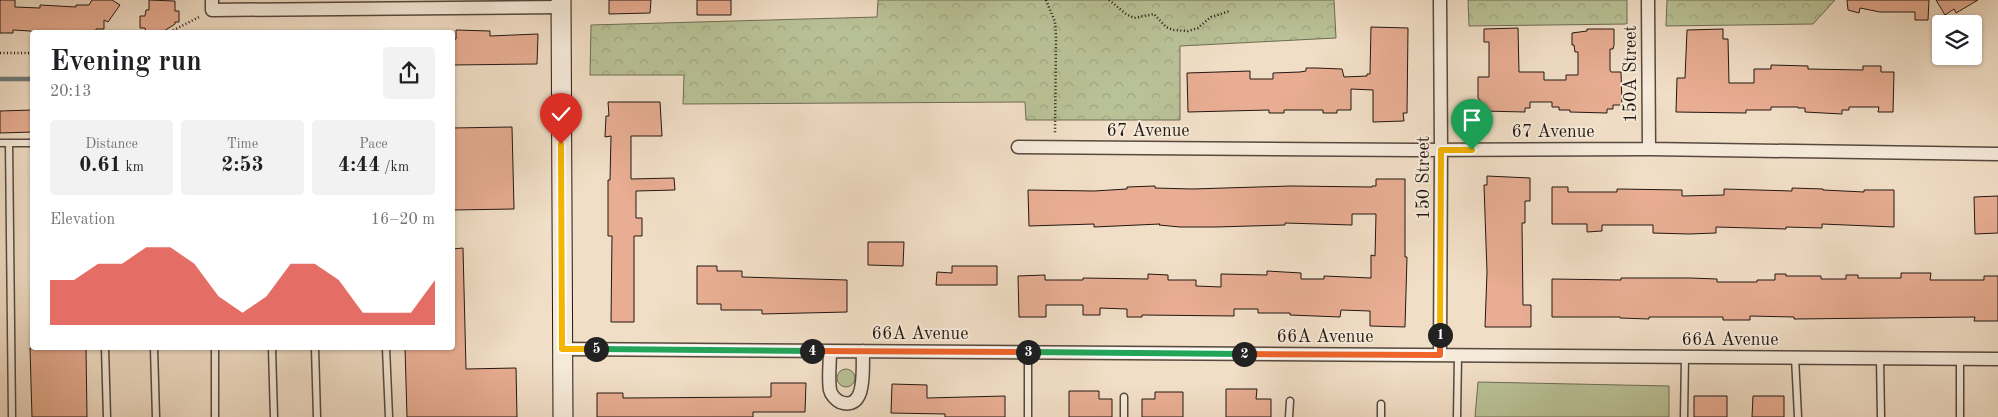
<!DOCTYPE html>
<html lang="en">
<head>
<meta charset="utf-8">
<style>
	body { margin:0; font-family:"Old Standard TT",serif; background:#f2f2f2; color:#202124; height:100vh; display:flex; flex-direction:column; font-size:19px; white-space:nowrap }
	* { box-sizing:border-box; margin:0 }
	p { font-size:16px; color:#757577 }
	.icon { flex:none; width:28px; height:28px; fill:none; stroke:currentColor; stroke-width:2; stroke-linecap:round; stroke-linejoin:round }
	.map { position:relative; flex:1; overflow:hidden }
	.sheet { position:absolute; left:30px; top:30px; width:425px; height:320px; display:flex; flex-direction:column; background:#fff; border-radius:5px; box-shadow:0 1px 4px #0004 }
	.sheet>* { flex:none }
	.buttons { position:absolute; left:1932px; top:15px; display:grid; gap:10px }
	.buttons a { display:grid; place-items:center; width:50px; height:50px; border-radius:5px; background:#fff; box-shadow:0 1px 4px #0004; font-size:25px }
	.pin { position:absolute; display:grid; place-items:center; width:42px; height:42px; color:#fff; margin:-51px -21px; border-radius:50% 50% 50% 0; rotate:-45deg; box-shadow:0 0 5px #0007 }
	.pin .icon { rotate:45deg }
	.km { position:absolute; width:25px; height:25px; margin:-12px; border-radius:50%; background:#222; color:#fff; font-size:14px; line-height:25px; text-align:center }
	.round { display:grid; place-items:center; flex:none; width:52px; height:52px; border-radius:5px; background:#f2f2f2 }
	.head { display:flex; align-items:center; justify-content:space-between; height:85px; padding:0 20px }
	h1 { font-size:28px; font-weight:700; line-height:38px }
	.metrics { display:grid; grid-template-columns:repeat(3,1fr); gap:8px; height:85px; padding:5px 20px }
	.metrics div { display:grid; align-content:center; border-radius:5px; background:#f2f2f2; text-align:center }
	.metrics b { font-size:21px; font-weight:700 }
	.metrics small { font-size:14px; font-weight:400 }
	.metrics p { font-size:14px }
	.chart { height:140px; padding:10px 20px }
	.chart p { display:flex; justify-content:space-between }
	.chart svg { width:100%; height:90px; margin-top:5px; fill:#d93025; opacity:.7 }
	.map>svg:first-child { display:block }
</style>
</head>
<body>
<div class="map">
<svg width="1998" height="417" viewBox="0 0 1998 417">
	<defs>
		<pattern id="forest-crowns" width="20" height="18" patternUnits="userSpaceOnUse" patternTransform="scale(1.25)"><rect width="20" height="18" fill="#b9c196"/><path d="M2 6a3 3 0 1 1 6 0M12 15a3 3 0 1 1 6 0" fill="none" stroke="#9fa580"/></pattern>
	</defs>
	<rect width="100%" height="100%" fill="#f1dec6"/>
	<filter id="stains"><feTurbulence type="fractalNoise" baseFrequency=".004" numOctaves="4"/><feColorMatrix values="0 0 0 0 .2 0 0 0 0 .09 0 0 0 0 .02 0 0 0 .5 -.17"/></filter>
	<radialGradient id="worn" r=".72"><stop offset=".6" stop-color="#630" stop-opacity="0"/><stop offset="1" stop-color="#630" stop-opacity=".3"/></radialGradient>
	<path fill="#b9c196" stroke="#6e6c54" d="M837 378a9 9 0 1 1 18 0a9 9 0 1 1-18 0Z
		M1478,382L1669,386V417H1475Z"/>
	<path fill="url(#forest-crowns)" stroke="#6e6c54" d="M878,0H1334L1336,38L1180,46V120H1026L1025,102L683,104L684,75H590L591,25L877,17Z
		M1468,0H1627V24L1469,26Z
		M1667,0H1835L1813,24L1666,26Z"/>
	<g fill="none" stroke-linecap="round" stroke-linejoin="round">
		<path stroke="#6c7978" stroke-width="4.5" d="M0,79H32"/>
	</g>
	<path fill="#e8ad92" stroke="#231712" d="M0,0H15V7L40,8V5L76,7V5H89L92,0H112L120,5L108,22L104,20V29H96V32H32L30,31L13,30V33H0Z
		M149,0L175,1V11H179V22H175V24L164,31L146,32L145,28H140V16H145L146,10H149Z
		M609,0H651L650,13L609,14Z
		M697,0H731V15H697Z
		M1847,0H1929L1928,20H1915V12H1880L1860,8L1859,13L1848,10Z
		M1936,0H1978L1956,13L1954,9L1945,15Z
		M1371,27L1408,28L1407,113H1403L1404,121L1373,122V90L1351,89V110H1337V113H1323V110H1284V113H1269V110L1188,112L1187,73L1250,71V79H1273V73L1300,72L1306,71V68H1316L1342,69L1344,77L1367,76V74H1370Z
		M1518,28L1519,72H1544V80H1566V75H1578V52H1575L1574,45H1572V33L1587,31V29H1614V45L1613,49H1610V70L1611,72H1621L1622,105H1613V109H1607V113L1570,112V110H1559V107H1552V102H1530V108H1525V112L1483,111V104L1478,98V77H1489V42H1484V29Z
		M1723,29V39H1728L1729,83H1754V69H1771V65L1808,66V69L1863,70V66H1881V72H1894L1893,112H1878L1879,107H1849V110H1842V114L1805,112V108H1798V107H1771V110H1746V113L1676,112L1677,78H1685L1687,30Z
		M456,30L490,31V36L538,34L537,64L452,65V39H456Z
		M608,102H660L662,136H631V179L674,178L675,190L636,191V218H642V236H634V322H611L612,236H608V180H610L611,136L605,137L606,116H609Z
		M32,110V132L0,133V111Z
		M512,127L514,209L452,210V128Z
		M1487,176L1530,178V201H1525V223H1522L1523,305H1531V327H1485L1487,272L1484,185H1487Z
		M1376,179H1405V257H1407L1405,327L1370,326V311L1341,310L1340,317L1290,315V313H1258V309H1234V316L1142,315V317H1127V309L1100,308V315H1083V305H1046V317H1019L1018,276L1045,275V280H1083V278L1148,279V274L1168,275V280H1196V286L1221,287V274L1267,275V271L1301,273V279H1324V276L1371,278V255L1375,256L1376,214H1352V225L1285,223V225L1216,227H1180L1159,225L1160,224L1094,227V224L1029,226L1028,190L1094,191L1127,189V187L1155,186V188L1192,189L1291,186L1372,187V186H1376Z
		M1552,187H1568V192H1617V189L1682,190V196L1724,195V189L1792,191V188L1823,189V190L1864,192V190H1894V227L1822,224V228L1786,227V229L1716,227V233L1689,234L1653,233V225H1602V231L1587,232V224H1552Z
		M1998,196V233L1975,234L1974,197Z
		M868,242H904L903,266L868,265Z
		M463,248L466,369L516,368L517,417H407L405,348H452V249Z
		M697,266H717V271H742V277L847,280V312L762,314V310H721V304H697Z
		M952,266H997V285H936L937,272L952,273Z
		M1901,273H1931L1930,280H1984V276H1998V321H1974L1975,317L1794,319V317L1750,316V320H1723V317H1649V319L1620,318V317H1552V279L1621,280V278H1690L1717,279V282H1757V280H1775V274H1786V276H1821V279H1846V275H1858V278H1901Z
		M30,348H86L87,417H32Z
		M771,383H806L805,412H753V417H597V393H623V398L771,397Z
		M892,384L927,385V398L1005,396V417H945V414L891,413Z
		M1226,389H1257L1256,399H1271V417H1226Z
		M1069,391H1099V399H1112V417H1069Z
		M1155,392H1183V417H1142V399H1155Z
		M1694,396H1727V417H1694Z
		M1753,396H1784V417H1752Z"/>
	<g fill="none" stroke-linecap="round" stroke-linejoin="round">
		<defs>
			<path id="lane" d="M0,143H32
				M9,143L12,417
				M105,348L107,417
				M154,348L156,417
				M215,348V417
				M272,348L274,417
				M315,348L317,417
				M386,348L389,417
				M1028,352V417
				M1795,357L1798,417
				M1880,358L1881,417
				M1960,359V417
				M1124,397V417
				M1289,417L1290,401
				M1381,417V404
				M1457,417L1458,355
				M1684,417L1685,357"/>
			<path id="street" d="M212,0V10L561,7
				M1440,0L1441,150L1440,355
				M1648,0L1649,149
				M1018,147L1416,150L1649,149L1998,154
				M562,349L1998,359
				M830,351C830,363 828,378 830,390C831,395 836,400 840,402C868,412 862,366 863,351"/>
			<path id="secondary" d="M561,0L563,417"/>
		</defs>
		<use href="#lane" stroke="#56493f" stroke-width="9"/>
		<use href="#street" stroke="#56493f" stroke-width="15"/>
		<use href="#secondary" stroke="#231712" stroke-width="21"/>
		<path stroke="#231712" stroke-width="2.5" stroke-dasharray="1 2.5" stroke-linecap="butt" d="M1046,0L1055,22L1056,36L1055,134
			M1109,0L1126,14L1134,18L1154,14L1166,27L1173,30L1188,31L1198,28L1211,17L1230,11
			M170,32L199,17
			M0,53H32"/>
		<use href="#lane" stroke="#f6eada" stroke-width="6"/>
		<use href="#street" stroke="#f6eada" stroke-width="12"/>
		<use href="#secondary" stroke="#f6eada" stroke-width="19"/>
	</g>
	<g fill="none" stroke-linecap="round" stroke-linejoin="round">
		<defs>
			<path id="split-1" d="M1440,335L1441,150H1472"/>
			<path id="split-2" d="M1244,354L1440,355V335"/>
			<path id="split-3" d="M1028,352L1244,354"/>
			<path id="split-4" d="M812,351L1028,352"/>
			<path id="split-5" d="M596,349L812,351"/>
			<path id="split-6" d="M561,144L562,349H596"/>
		</defs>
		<use href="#split-1" stroke="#fff" stroke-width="10"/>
		<use href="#split-2" stroke="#fff" stroke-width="10"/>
		<use href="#split-3" stroke="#fff" stroke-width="10"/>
		<use href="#split-4" stroke="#fff" stroke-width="10"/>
		<use href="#split-5" stroke="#fff" stroke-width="10"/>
		<use href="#split-6" stroke="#fff" stroke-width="10"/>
		<use href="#split-1" stroke="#f5b400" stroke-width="6"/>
		<use href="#split-2" stroke="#f0652b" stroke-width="6"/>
		<use href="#split-3" stroke="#22a559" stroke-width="6"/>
		<use href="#split-4" stroke="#f0652b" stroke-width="6"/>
		<use href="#split-5" stroke="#22a559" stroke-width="6"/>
		<use href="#split-6" stroke="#f5b400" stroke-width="6"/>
	</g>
	<g text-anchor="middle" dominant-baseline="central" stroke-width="4" stroke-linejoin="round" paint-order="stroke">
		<g font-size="18" fill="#231712" stroke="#f6eada">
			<text transform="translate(1631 74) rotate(-90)">150A Street</text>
			<text x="1148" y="131">67 Avenue</text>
			<text x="1553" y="132">67 Avenue</text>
			<text transform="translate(1424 178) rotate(-90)">150 Street</text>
			<text x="920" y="334">66A Avenue</text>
			<text x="1325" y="337">66A Avenue</text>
			<text x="1730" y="340">66A Avenue</text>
		</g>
	</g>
	<rect width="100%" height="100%" filter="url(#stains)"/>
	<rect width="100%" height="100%" fill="url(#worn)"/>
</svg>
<div class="buttons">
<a><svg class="icon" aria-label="layers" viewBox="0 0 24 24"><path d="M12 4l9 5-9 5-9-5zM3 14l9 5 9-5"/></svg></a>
</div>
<div class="pin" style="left:1472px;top:150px;background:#1e9e55"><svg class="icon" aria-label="arrive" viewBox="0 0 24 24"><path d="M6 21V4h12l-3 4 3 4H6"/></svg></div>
<div class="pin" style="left:561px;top:144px;background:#d93025"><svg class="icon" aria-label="check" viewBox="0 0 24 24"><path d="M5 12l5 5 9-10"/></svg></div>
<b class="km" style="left:1440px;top:335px">1</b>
<b class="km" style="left:1244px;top:354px">2</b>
<b class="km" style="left:1028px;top:352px">3</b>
<b class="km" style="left:812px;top:351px">4</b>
<b class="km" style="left:596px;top:349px">5</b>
<section class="sheet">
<div class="head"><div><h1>Evening run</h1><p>20:13</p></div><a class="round"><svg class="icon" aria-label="share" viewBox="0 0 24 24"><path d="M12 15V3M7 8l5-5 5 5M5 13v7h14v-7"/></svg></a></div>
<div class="metrics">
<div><p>Distance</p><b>0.61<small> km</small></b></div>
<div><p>Time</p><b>2:53</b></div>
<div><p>Pace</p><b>4:44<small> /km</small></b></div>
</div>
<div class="chart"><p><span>Elevation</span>16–20 m</p>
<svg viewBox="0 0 160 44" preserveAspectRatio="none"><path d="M0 44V22L10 22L20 14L30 14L40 6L50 6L60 14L70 30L80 38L90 30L100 14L110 14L120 22L130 38L140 38L150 38L160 22V44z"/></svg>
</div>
</section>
</div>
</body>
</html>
